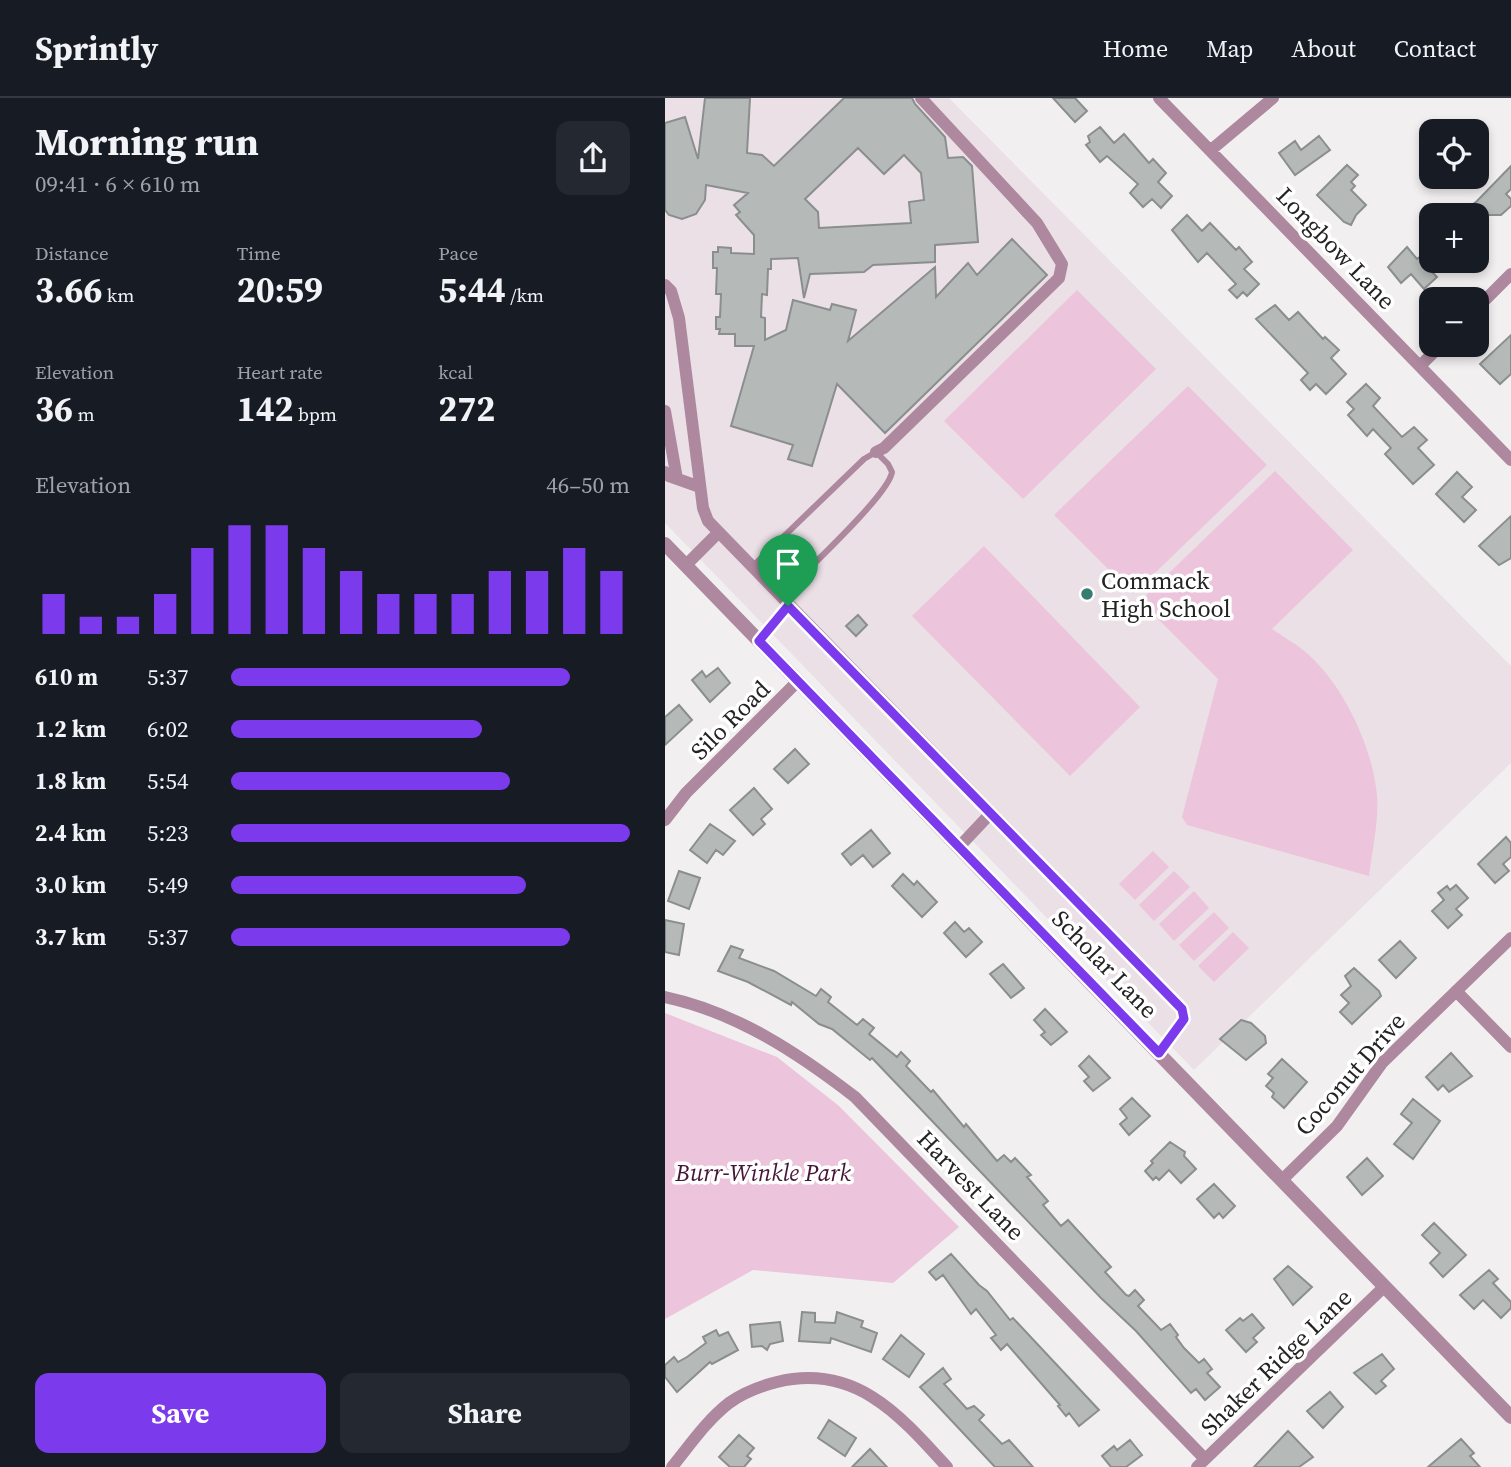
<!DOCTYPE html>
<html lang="en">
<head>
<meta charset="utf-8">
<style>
	body { margin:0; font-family:"Source Serif 4",serif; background:#242831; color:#f1f3f6; height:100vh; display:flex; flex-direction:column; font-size:26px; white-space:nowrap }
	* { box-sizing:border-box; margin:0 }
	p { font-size:23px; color:#9ea1a6 }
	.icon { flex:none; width:38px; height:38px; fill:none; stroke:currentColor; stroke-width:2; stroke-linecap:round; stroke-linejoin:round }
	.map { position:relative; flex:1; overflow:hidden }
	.sheet { display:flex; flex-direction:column; background:#171b24; width:665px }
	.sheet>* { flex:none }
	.controls { position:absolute; left:754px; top:21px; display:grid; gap:14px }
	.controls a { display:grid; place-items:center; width:70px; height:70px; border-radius:14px; background:#171b24; box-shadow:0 4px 10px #0003; font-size:35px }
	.pin { position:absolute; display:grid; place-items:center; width:60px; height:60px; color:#fff; margin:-72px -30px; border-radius:50% 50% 50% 0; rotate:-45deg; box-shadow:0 0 7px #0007 }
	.pin .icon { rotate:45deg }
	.round { display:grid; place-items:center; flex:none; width:74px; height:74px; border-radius:14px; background:#242831 }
	.headline { display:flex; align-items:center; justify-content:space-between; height:119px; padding:0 35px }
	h1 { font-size:38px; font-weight:700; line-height:52px }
	.stats { display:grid; grid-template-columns:repeat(3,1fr); gap:10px; height:119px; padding:7px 35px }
	.stats div { display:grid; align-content:center }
	.stats b { font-size:35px; font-weight:700 }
	.stats small { font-size:19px; font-weight:400 }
	.stats p { font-size:19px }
	.chart { height:196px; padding:14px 35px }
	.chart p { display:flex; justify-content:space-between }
	.chart svg { width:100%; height:126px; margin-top:7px; stroke:#7c3aed; stroke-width:6 }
	.cta { display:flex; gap:14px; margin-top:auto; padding:14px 35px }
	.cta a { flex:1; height:80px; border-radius:14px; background:#7c3aed; color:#fff; font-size:28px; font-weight:700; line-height:80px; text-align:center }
	.cta a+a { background:#242831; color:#f1f3f6 }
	ul { padding:0 35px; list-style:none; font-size:23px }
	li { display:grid; grid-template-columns:112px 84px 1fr; align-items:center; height:52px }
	li i { height:18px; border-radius:9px; background:#7c3aed }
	header { display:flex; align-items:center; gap:42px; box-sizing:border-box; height:98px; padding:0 35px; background:#171b24; border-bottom:2px solid #363941 }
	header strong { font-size:33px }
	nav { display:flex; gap:38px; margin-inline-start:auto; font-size:24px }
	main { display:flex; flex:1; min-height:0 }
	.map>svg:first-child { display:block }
</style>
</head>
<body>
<header>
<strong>Sprintly</strong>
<nav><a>Home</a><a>Map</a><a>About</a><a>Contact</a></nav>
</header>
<main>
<section class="sheet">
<div class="headline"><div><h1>Morning run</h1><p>09:41 · 6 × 610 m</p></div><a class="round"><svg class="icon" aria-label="share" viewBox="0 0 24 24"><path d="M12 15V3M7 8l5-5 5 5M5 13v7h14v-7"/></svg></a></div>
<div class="stats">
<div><p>Distance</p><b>3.66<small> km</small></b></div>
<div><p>Time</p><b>20:59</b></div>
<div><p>Pace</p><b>5:44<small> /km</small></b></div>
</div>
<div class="stats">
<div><p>Elevation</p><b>36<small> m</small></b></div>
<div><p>Heart rate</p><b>142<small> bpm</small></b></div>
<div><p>kcal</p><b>272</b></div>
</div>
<div class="chart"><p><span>Elevation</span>46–50 m</p>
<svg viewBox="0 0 160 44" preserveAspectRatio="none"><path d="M5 44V30M15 44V38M25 44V38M35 44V30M45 44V14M55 44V6M65 44V6M75 44V14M85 44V22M95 44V30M105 44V30M115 44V30M125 44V22M135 44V22M145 44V14M155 44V22"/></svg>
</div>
<ul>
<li><b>610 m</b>5:37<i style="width:85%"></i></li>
<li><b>1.2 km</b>6:02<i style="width:63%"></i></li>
<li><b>1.8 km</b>5:54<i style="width:70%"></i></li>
<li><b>2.4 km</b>5:23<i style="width:100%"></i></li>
<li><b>3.0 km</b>5:49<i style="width:74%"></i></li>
<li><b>3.7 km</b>5:37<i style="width:85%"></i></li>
</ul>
<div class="cta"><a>Save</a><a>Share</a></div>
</section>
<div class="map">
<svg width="846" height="1369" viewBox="0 0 846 1369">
	<rect width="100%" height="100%" fill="#f2eff1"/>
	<path fill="#ebe0e6" d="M0,0H284L846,568V665L529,972L0,425Z"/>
	<path fill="#ecc4db" d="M412,192L491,271L358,401L279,323Z
		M523,288L602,367L468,496L389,417Z
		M610,373L688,452L607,531C617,538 628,544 638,552C677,583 708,649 712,698C714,724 707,753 704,778L522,727L517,719L553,581L475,503Z
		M319,448L475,609L405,678L247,518Z
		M488,753L504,769L470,802L454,786Z
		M509,773L525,789L489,823L474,807Z
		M529,793L544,810L509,843L494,826Z
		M549,814L564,830L529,863L514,847Z
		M568,834L584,850L549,884L533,868Z
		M0,915L112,959L174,1008L294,1129L228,1185L88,1172L0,1221Z"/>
	<path fill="#b5bab9" stroke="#8a8e8e" stroke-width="2" fill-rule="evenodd" d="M40,0H85L82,55L97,57L109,68L179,0H247L250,6L280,39L283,60L298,59L307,68L313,144L270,147V164L208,167L199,174L145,176L139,200L133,160L106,161V171H103L102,197L97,196L96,219L100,220V242L121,232L128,202L165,212L167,206L191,212L183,243L270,169L271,199L303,165L312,177L347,141L382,177L220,335L172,286L147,368L123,361L128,347L66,328L89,248H70V236H54L55,231H51V219H55L56,196H51L52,170H48V154H53V149L66,150V155L89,156V137L71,117L75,114L69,107L83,95L41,87L40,102L31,116L17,121L4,117L0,112V25L20,19L33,61ZM193,50L219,76L239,57L256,75L259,102L244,104L246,125L154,130L153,114L140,101Z
		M388,0H410L422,13L410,24Z
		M435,29L449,45L459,36L484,65L488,61L501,75L493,84L507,98L496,110L487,101L478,109L465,95L473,86L442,58L435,64L421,47L425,44L423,38Z
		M654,38L665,52L630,77L614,55L630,43L636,52Z
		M682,67L693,77L686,84L690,88L686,92L701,107L691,117L686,127L679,124L652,97Z
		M846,68V91L841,96L846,101V108L836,117H820L812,124V117H794L812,103Z
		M522,117L537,133L545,125L571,152L574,149L587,164L579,171L594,186L582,198L578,194L572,200L564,192L571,186L542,155L533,164L507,132Z
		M742,149L752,161L760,155L772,169L767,174L772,179L759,191L746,176L736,185L723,169Z
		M610,207L624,222L633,214L658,241L660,239L674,252L666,260L681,276L661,296L651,286L645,292L636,282L643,275L591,221Z
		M846,237V276L835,286L815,266Z
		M701,286L715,300L708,308L737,339L749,329L762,342L753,350L769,367L748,386L720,356L726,350L708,331L702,338L683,317L689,311L682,304Z
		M792,374L807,389L797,399L811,412L799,424L771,396Z
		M846,418V460L834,467L814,448Z
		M193,517L202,527L191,538L181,528Z
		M53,570L65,585L45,604L27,582L37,573L41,579Z
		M14,607L27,622L0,647V619Z
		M130,651L144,666L123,685L109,671Z
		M89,690L107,711L96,721L100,726L88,737L65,712Z
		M45,726L70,743L58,757L51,752L42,765L25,752Z
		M206,732L225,755L208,769L198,757L186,767L177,756Z
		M841,739L846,745V759L838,766L844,773L830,785L813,766Z
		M14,773L35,780L24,811L3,803Z
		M238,776L249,787L252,783L272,804L257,819L227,788Z
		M791,787L803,800L791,811L797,817L783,830L767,813L779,802L773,795L782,788L785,792Z
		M0,822L19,826L14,857L0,854Z
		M290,824L299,834L304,830L317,844L301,859L279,835Z
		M735,843L751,860L731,880L714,862Z
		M66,848L78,852L74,860L109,873L151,898L156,891L166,899L163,904L192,927L198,921L209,930L204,936L232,959L236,954L245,963L241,968L266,994L268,992L299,1029L301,1026L332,1063L339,1057L346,1064L350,1060L366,1077L362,1079L383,1103L378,1107L396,1128L403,1122L446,1169L440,1174L461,1197L464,1198L470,1192L479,1202L473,1208L496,1232L505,1226L513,1237L511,1239L519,1250L534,1265L539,1261L547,1271L542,1275L555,1289L540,1302L531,1291L526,1295L471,1233L436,1200L207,960L205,962L167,931L154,926L127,904L126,907L83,884L53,873Z
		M338,866L359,890L346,900L325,876Z
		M689,870L714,893L716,898L687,926L675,914L684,905L676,897L686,888L680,878Z
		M380,911L402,934L386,947L376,937L380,934L369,922Z
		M576,922L586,925L600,938L601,945L581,962L555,941Z
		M786,955L807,978L784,994L778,987L773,992L761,979Z
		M424,958L445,980L428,993L419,983L424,979L414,968Z
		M617,961L642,984L619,1010L607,999L609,995L601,988L608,980L603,976Z
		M467,1000L485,1018L464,1037L455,1026L462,1020L455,1011Z
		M748,1001L775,1023L748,1061L729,1046L747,1025L736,1016Z
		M505,1044L520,1054L519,1058L531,1071L516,1085L504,1072L494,1082L491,1079L488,1082L480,1073L488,1065L486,1063Z
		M702,1060L718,1078L697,1097L682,1079Z
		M549,1086L570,1108L558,1120L554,1115L549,1120L532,1101Z
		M769,1125L801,1157L778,1179L765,1165L775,1155L757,1137Z
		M286,1156L314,1187L322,1193L345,1222L348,1220L434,1312L414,1328L404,1315L401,1318L393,1308L395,1307L342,1246L336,1252L326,1240L331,1237L311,1211L306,1216L278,1177L271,1182L264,1174Z
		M623,1168L647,1189L628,1207L609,1181Z
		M824,1172L833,1181L828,1185L846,1204V1210L836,1220L818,1202L809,1211L795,1197Z
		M137,1214L150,1215V1224L170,1225L172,1214L198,1223L196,1229L212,1235L206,1254L166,1240L165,1245L134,1243Z
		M587,1216L599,1230L588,1240L592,1244L581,1254L561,1232L575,1220L578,1223Z
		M115,1224L118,1243L105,1246L102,1252L97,1248L87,1249L85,1227Z
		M51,1232L54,1238L63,1234L73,1252L47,1266L45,1264L12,1294L0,1279V1267L9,1259L13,1264L22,1259L41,1245L38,1239Z
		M236,1237L259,1256L244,1279L218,1261Z
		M717,1256L729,1271L716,1283L721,1288L711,1296L689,1275Z
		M278,1270L286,1281L279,1286L302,1311L309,1308L319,1317L314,1322L337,1346L344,1342L368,1369H330L255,1289Z
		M665,1294L678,1309L658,1330L642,1313Z
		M164,1322L191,1340L180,1358L153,1340Z
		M623,1333L648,1359L634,1369H589Z
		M74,1337L89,1350L82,1358L86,1361L79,1369H65L54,1359Z
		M796,1341L809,1355L805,1358L815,1369H763Z
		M465,1342L477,1357L461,1369H446L437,1358L449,1348L452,1352Z
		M205,1351L222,1369H187Z"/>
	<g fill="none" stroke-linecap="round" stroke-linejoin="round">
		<path stroke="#ad889e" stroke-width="6" d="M88,468L199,361L211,354L223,366L227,374C224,397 137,476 116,499"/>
		<path stroke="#ad889e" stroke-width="12" d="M494,0L846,362
			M546,52L608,0
			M0,187L6,193L14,220L38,410L43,423L517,911L519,921L494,955
			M812,210L846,176
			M756,267L776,247
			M0,313L12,381
			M211,354L219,350L394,180L397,166L372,125L256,0
			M0,374L4,378L35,389
			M21,467L53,435
			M94,543L123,508
			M0,722L21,695L133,583
			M294,749L325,716
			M791,893L846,949
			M0,899C71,914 133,955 190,999L540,1361
			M617,1082L672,1028L717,965L846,840
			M7,1369C25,1347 41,1323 64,1305C78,1295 96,1288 112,1284C190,1265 235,1317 282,1369
			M532,1369L719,1189"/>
		<path stroke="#ad889e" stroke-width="14" d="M0,446L846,1319"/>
	</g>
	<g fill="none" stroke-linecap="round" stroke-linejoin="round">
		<defs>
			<path id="route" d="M123,508L517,911L519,921L494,955L94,543Z"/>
		</defs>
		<use href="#route" stroke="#fff" stroke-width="14"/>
		<use href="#route" stroke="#7c3aed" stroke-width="9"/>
	</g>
	<circle fill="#387c71" stroke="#fff" stroke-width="2.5" cx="422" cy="496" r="7"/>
	<g text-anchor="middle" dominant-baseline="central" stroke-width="7" stroke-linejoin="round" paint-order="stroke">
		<g font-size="24" fill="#242324" stroke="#fff">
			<text transform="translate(671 150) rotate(46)">Longbow Lane</text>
			<text transform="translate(65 622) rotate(-45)">Silo Road</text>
			<text transform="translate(440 866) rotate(46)">Scholar Lane</text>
			<text transform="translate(685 976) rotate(-49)">Coconut Drive</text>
			<text transform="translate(306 1087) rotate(46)">Harvest Lane</text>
			<text transform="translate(611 1264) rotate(-44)">Shaker Ridge Lane</text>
		</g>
		<g font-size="24" fill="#242324" stroke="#fff" text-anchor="start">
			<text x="436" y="482">Commack<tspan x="436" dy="28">High School</tspan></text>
		</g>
		<g font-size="24" font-style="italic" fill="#471437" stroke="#fff">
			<text x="98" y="1074">Burr-Winkle Park</text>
		</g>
	</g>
</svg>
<div class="controls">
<a><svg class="icon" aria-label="locate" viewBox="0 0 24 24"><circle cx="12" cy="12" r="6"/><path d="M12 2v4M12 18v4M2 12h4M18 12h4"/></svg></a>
<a>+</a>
<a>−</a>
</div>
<div class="pin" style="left:123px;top:508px;background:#1e9e55"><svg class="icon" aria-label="arrive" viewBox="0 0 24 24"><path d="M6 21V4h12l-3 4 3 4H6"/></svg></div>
</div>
</main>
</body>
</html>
